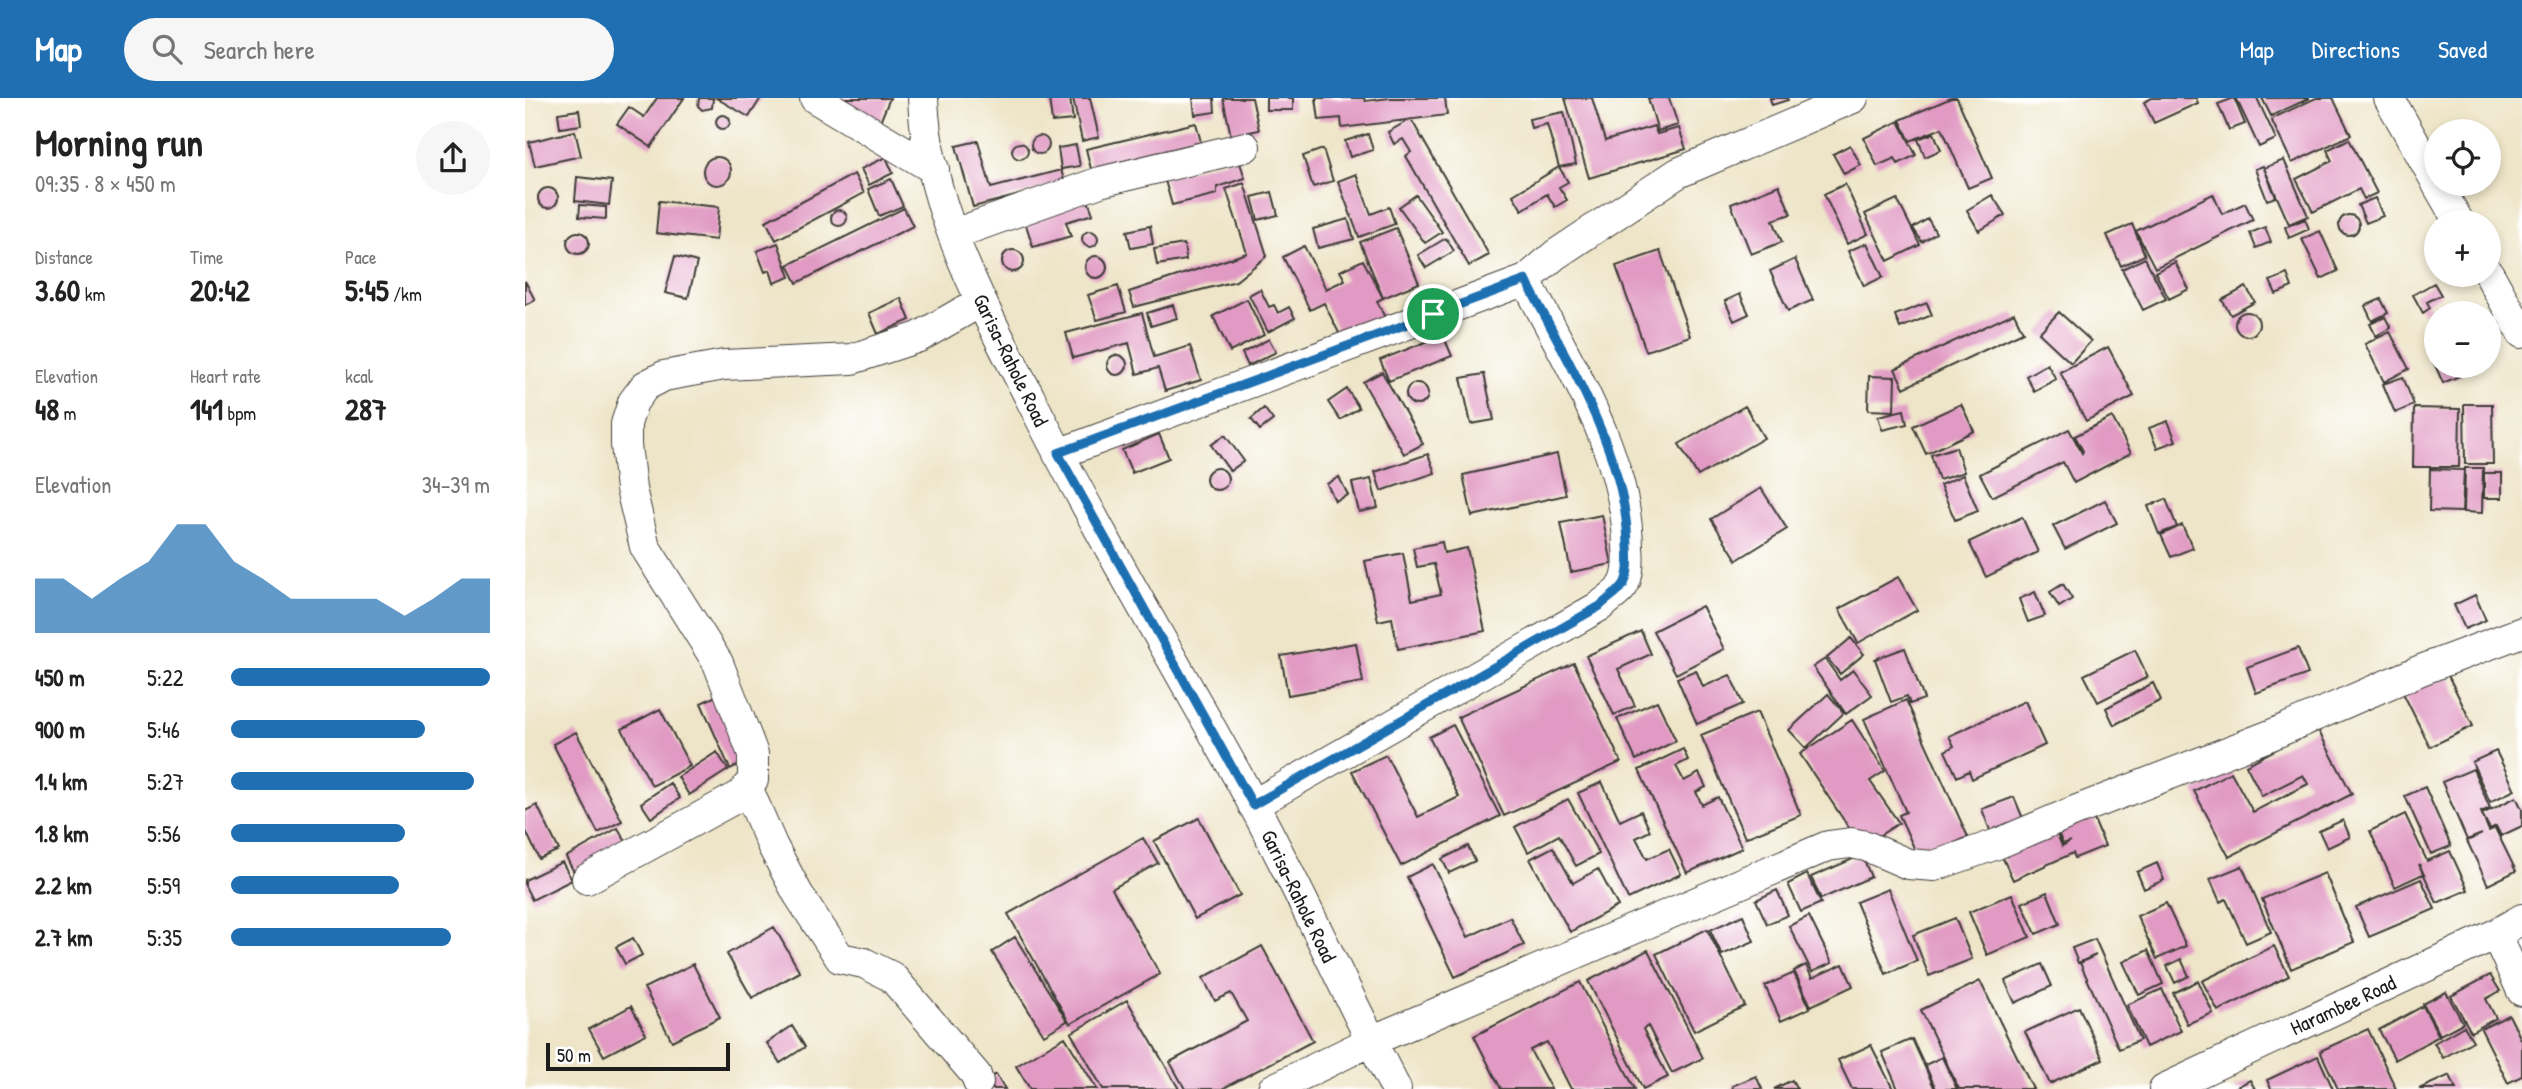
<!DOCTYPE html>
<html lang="en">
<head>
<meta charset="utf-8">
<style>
	body { margin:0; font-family:"Patrick Hand",sans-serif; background:#f6f6f6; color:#222; height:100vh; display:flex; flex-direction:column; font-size:26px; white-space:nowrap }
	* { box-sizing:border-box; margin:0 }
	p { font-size:23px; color:#767676 }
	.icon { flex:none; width:38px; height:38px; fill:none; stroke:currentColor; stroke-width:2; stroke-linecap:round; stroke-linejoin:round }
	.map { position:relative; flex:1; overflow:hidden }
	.drawer { display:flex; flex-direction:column; background:#fff; width:525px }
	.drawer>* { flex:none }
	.fabs { position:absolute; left:1899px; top:21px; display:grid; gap:14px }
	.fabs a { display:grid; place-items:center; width:77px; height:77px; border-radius:50%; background:#fff; box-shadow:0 4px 10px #0003; font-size:35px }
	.scale { position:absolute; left:21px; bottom:18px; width:184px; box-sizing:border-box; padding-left:7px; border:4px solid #1c1c1c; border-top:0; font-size:19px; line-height:24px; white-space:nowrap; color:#1c1c1c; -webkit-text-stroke:5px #fff; paint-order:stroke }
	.pin { position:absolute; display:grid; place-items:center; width:60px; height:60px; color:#fff; margin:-30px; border:4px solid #fff; border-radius:50%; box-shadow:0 2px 7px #0007 }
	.round { display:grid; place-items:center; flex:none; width:74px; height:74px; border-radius:37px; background:#f6f6f6 }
	.overview { display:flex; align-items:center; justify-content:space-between; height:119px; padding:0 35px }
	h1 { font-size:38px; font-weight:800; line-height:52px }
	.metrics { display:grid; grid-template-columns:repeat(3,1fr); gap:10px; height:119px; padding:7px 35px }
	.metrics div { display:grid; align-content:center }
	.metrics b { font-size:30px; font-weight:800 }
	.metrics small { font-size:19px; font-weight:400 }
	.metrics p { font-size:19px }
	.chart { height:196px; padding:14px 35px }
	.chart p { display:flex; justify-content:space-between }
	.chart svg { width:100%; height:126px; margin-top:7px; fill:#1f6fb2; opacity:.7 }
	ul { padding:0 35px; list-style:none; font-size:23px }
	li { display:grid; grid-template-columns:112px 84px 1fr; align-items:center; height:52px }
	li i { height:18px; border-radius:9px; background:#1f6fb2 }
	header { display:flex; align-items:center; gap:42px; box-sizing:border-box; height:98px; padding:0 35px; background:#1f6fb2; color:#fff }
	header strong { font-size:33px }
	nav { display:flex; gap:38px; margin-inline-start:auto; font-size:24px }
	.search { width:490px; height:63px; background:#f6f6f6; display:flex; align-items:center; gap:18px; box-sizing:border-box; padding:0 24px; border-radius:38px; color:#767676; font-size:26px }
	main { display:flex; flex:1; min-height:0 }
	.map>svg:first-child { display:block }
</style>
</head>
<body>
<header>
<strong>Map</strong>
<div class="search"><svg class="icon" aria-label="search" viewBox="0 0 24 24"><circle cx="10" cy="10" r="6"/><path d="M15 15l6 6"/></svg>Search here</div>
<nav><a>Map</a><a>Directions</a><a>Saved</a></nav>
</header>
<main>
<section class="drawer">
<div class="overview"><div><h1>Morning run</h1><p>09:35 · 8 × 450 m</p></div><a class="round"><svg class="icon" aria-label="share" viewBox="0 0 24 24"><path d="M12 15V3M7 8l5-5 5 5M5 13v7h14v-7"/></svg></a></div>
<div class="metrics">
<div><p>Distance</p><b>3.60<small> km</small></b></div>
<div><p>Time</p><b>20:42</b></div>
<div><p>Pace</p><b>5:45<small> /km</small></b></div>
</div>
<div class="metrics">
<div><p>Elevation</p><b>48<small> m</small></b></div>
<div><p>Heart rate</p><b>141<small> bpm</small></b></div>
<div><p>kcal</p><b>287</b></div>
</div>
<div class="chart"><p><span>Elevation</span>34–39 m</p>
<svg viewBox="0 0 160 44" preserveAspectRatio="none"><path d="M0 44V25L10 25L20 32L30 25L40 19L50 6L60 6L70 19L80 25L90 32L100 32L110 32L120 32L130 38L140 32L150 25L160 25V44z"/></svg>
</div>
<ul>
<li><b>450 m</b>5:22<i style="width:100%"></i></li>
<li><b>900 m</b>5:46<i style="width:75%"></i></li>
<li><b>1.4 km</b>5:27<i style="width:94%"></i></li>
<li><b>1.8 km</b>5:56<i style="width:67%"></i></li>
<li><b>2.2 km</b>5:59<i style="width:65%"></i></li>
<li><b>2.7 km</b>5:35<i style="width:85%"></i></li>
</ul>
</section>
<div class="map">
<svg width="1997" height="991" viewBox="0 0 1997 991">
	<rect width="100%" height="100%" fill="#fff"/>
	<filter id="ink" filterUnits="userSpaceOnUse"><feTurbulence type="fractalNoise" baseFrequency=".0143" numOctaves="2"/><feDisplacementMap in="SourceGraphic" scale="14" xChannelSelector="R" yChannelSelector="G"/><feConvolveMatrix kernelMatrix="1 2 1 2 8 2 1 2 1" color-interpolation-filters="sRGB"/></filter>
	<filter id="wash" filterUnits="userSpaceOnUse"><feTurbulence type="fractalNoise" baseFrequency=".00686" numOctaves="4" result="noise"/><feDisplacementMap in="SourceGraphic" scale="28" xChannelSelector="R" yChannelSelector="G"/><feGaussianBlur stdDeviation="1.57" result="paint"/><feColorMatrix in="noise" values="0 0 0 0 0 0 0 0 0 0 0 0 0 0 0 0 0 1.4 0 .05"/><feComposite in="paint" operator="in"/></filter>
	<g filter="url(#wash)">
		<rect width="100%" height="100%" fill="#eee5c8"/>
		<g id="blocks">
			<path fill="#e19ac3" d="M132,0H159L126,49L92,26L104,9L119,19Z
				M174,0H188L187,10L177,12L173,8Z
				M191,0H236L224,19Z
				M307,0H365L355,24Z
				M524,0H545L548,22L527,24Z
				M548,0H565L574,39L557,43Z
				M668,0H689L690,14L670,17Z
				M698,0H727L734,32L706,38Z
				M741,0H768V12H741Z
				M791,0H839L840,3L865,0H920L922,17L817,30L816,20L794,22Z
				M1040,0H1067L1080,43L1129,28L1132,36L1154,30L1161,51L1064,80Z
				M1123,0H1144L1153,27L1133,33Z
				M1245,0H1262L1263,2L1247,7Z
				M1426,0H1432L1467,80L1443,90L1417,30L1385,43L1375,22Z
				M1627,0H1671L1673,5L1629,25L1619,4Z
				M1709,0L1720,26L1704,32L1693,6Z
				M1711,0H1732L1751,41L1734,49Z
				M1737,0H1785L1746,18Z
				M1791,0H1808L1826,37L1767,65L1746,21Z
				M54,12L56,27L35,30L33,15Z
				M1039,14L1051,66L1034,69L1022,26L1006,30L1004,21Z
				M191 24a7 7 0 1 1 14 0a7 7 0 1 1-14 0Z
				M886,21L964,157L944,168L881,58L886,54L878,41L869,46L863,34Z
				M1374,23L1391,57L1373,66L1370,60L1352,68L1339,40Z
				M671,25L676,44L566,71L561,51Z
				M50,33L56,58L10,68L4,44Z
				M1409,35L1416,52L1400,59L1393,41Z
				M843,36L848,52L825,59L820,43Z
				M506 47a9 9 0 1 1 18 0a9 9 0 1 1-18 0Z
				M1824,41L1852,95L1839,101L1834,91L1788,114L1771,81L1807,63L1802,52Z
				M453,43L466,90L536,72L540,85L448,109L431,48Z
				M487 53a8 8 0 1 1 16 0a8 8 0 1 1-16 0Z
				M551,47L555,68L536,71L533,50Z
				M1325,47L1336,67L1319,76L1308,56Z
				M798,51L808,83L788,89L778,58Z
				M361,59L368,75L344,87L336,71Z
				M713,59L720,80L692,89V96L647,107L639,79Z
				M178 73a14 14 0 1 1 28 0a14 14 0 1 1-28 0Z
				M1759,62L1783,118L1764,126L1739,70Z
				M1738,68L1751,99L1742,102L1730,71Z
				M1034,69L1043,84L1034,89L1042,102L1030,109L1022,96L997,112L988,97Z
				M329,76L339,95L251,142L241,123Z
				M831,76L846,116L864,109L870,126L834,139L813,83Z
				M52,79L87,83L84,107L50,103Z
				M366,81L378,108L354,118L343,91Z
				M719,85L742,158L711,183L609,209L604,194L722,155L701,91Z
				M1320,86L1343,136L1322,146L1299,96Z
				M1254,87L1266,116L1248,122L1257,144L1226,156L1206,106Z
				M13 100a10 10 0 1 1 20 0a10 10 0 1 1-20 0Z
				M747,94L753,117L733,122L727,99Z
				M1688,96L1697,116L1720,105L1728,122L1630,170L1611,133Z
				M891,97L917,134L900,145L874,109Z
				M1467,97L1480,117L1454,133L1442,112Z
				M562,100L568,116L541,124L546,138L508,149L498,117Z
				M1850,100L1858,118L1841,125L1833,107Z
				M1372,101L1395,147L1363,163L1340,116Z
				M134,103L194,109L191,142L131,135Z
				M55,107L81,109V121L54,119Z
				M379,110L388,128L272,185L263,167Z
				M306 120a8 8 0 1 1 16 0a8 8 0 1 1-16 0Z
				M1814 127a10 10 0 1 1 20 0a10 10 0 1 1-20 0Z
				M823,121L829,141L793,150L788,131Z
				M1403,121L1411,135L1397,144L1388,130Z
				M1780,121L1784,131L1764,140L1760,129Z
				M1607,126L1620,157L1596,168L1582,137Z
				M625,128L628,146L606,150L602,133Z
				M1740,129L1746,144L1731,150L1725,135Z
				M871,130L894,185L858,200L835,144Z
				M557 141a8 8 0 1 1 16 0a8 8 0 1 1-16 0Z
				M1795,133L1813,173L1796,181L1777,141Z
				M42 145a11 11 0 1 1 22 0a11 11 0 1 1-22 0Z
				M921,140L929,153L901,170L893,157Z
				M253,145L265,179L249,185L245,172L240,174L232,153Z
				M1342,145L1358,179L1339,188L1323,153Z
				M659,146L661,162L632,167L629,151Z
				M779,148L801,191L820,182L815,173L838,162L858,200L852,203L862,224L819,245L799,205L785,212L758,159Z
				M477 163a11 11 0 1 1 22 0a11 11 0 1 1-22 0Z
				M1135,153L1165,238L1121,253L1091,168Z
				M150,158L172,164L163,200L140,195Z
				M560 169a11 11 0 1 1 22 0a11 11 0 1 1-22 0Z
				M1620,160L1641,201L1618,212L1597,171Z
				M1270,161L1288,202L1263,213L1245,173Z
				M1650,164L1664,191L1644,201L1630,174Z
				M1762,176L1767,189L1751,196L1745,183Z
				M0,183L10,202L0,207Z
				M1909,185L1916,197L1902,204L1905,210L1898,215L1888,197Z
				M593,188L601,214L572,222L563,197Z
				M1721,189L1730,204L1706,217L1697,202Z
				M735,191L744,209L749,207L753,215L764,209L770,220L743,234L724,197Z
				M1215,196L1224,216L1209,223L1200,203Z
				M376,200L385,222L353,236L344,215Z
				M722,201L739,237L705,254L688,218Z
				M1856,201L1863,215L1847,223L1840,208Z
				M1402,205L1407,217L1375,230L1370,217Z
				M648,207L652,220L626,228L622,215Z
				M1534,214L1566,243L1546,265L1514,235Z
				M1710 226a12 12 0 1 1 24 0a12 12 0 1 1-24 0Z
				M617,215L629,259L665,248L676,282L640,293L633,270L612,276L604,245L548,260L541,235Z
				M1489,215L1498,234L1379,290L1370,271Z
				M1860,219L1866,230L1851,238L1845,226Z
				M1865,234L1884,271L1859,284L1840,246Z
				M918,237L927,258L864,283L855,262Z
				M744,241L751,254L723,268L717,255Z
				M1583,249L1609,298L1561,323L1535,274Z
				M1911,254V268H1933L1937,277L1918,285L1905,256Z
				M582 267a10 10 0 1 1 20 0a10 10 0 1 1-20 0Z
				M1522,266L1531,281L1509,293L1501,278Z
				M857,274L898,346L879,356L838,284Z
				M959,276L969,322L946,326L936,280Z
				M1344,278L1370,279L1369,313L1343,312Z
				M1878,279L1889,307L1870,315L1858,286Z
				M881 296a11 11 0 1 1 22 0a11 11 0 1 1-22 0Z
				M822,291L834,310L815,322L803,304Z
				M1436,306L1449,333L1401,356L1388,328Z
				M1939,306H1967L1968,366H1940Z
				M1220,308L1239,340L1173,378L1154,346Z
				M739,310L748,322L735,332L726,321Z
				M1889,310L1935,311L1934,369H1888Z
				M1379,312L1382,326L1357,332L1353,318Z
				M1587,319L1606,355L1549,385L1538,364L1467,399L1455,376L1544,331L1557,355L1558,353L1550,338Z
				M1643,323L1651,343L1632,350L1624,330Z
				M634,336L644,360L607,375L597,352Z
				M700,337L719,363L705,373L686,347Z
				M1431,349L1439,374L1414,382L1406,357Z
				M903,356L910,375L856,393L850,374Z
				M1032,356L1041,397L947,418L938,377Z
				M1940,370H1958L1957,415L1939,414Z
				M681 381a11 11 0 1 1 22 0a11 11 0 1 1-22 0Z
				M1905,371L1939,372L1937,414L1904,413Z
				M1959,375H1977V400H1959Z
				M1438,377L1453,413L1430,422L1415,387Z
				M814,379L823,397L810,403L802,386Z
				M846,381L853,410L834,414L827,385Z
				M1236,390L1262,431L1212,462L1186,421Z
				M1641,401L1652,429L1634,436L1623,408Z
				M1580,402L1592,425L1540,451L1528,428Z
				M1077,417L1087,466L1046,474L1036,425Z
				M1497,419L1513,454L1461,479L1444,444Z
				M1657,427L1668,450L1646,459L1636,437Z
				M917,444L919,455L942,450L960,533L873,551L867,520L853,523L840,463L878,455L887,502L916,496L909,466L892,469L888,450Z
				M1373,479L1392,512L1333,545L1314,511Z
				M1538,486L1547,501L1534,509L1525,494Z
				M1510,494L1520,518L1503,524L1494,501Z
				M1950,497L1961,522L1940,531L1929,507Z
				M1177,508L1199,551L1151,576L1128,533Z
				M1116,533L1126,556L1093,571L1110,608L1089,617L1061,558Z
				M1326,540L1339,556L1315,576L1302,560Z
				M831,545L838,584L763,597L756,558Z
				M1380,550L1399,601L1385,606L1382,598L1366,604L1350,561Z
				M1773,550L1783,576L1731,595L1722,569Z
				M1610,552L1623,579L1573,604L1559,577Z
				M1300,561L1315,582L1328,572L1347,597L1321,616L1288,569Z
				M1049,565L1096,664L979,718L933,619Z
				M1920,571L1948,628L1905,649L1877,593Z
				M1171,572L1178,589L1205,577L1218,606L1172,626L1152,580Z
				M1628,585L1636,602L1589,627L1581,610Z
				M1303,596L1319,615L1281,650L1264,632Z
				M191,598L220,664L205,671L176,605Z
				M1381,602L1443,739L1394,761L1374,717L1381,714L1339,621Z
				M1132,603L1151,643L1111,662L1092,621Z
				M1500,603L1520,647L1447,681L1444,673L1432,679L1420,653L1429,648L1424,638Z
				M135,611L165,668L127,688L97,631Z
				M1232,614L1276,717L1220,740L1176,637Z
				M1327,622L1360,673L1345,683L1374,725L1341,746L1330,739L1275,656Z
				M928,627L975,718L876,768L827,673L861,657L893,719L934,699L904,639Z
				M1792,630L1827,696L1704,759L1669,693L1706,674L1728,714L1783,686L1778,677L1737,698L1721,667Z
				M51,634L97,723L73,735L28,646Z
				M1158,651L1163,662L1151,668L1159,683L1174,675L1181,689L1171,694L1177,707L1193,699L1217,750L1162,775L1114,672Z
				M1971,653L1990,692L1965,704L1947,664Z
				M192,654L203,672L164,697L153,679Z
				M1948,671L1965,710L1956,714L1964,733L1970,730L1991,773L1963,787L1942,743L1957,736L1942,742L1917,684Z
				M1077,684L1095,723L1116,713L1125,733L1111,740L1122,761L1144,751L1156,776L1103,801L1053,695Z
				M145,685L155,700L126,720L116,705Z
				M1900,689L1926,748L1906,756L1880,698Z
				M1489,699L1499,723L1466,735L1457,711Z
				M1991,699L1997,711V728L1976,738L1971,728L1965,731L1957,716Z
				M1043,701L1074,756L1051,768L1034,737L1003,754L990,729Z
				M12,707L34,752L14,761L0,731V713Z
				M1565,712L1580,748L1550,760L1548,755L1488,782L1474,752L1528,727L1537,748L1546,743L1538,746L1529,726Z
				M1880,716L1902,763L1925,753L1943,792L1912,805L1894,766L1898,776L1870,789L1845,733Z
				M674,720L715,797L670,821L629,743Z
				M1818,722L1825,739L1802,750L1794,733Z
				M93,730L105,751L52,780L41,759Z
				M618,740L633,765L587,791L635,876L545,926L483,816Z
				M943,748L950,763L924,775L917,761Z
				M1028,749L1048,785L1073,771L1093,808L1045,834L1005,761Z
				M1337,757L1346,779L1296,801L1286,779Z
				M37,764L47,782L7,802L0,788V782Z
				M1632,765L1639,782L1619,791L1612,774Z
				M908,766L943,839L985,819L999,847L930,879L882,779Z
				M1717,768L1746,834L1721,845L1701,801L1695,804L1685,781Z
				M1800,775L1829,844L1766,871L1737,801Z
				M1282,776L1296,805L1276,814L1263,786Z
				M1896,781L1910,811L1844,839L1831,809Z
				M1363,791L1392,863L1361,876L1331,804Z
				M1252,792L1263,817L1242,826L1231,802Z
				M1522,794L1535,826L1511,836L1497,805Z
				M1487,796L1505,839L1462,857L1444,814Z
				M1641,805L1661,848L1632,861L1612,818Z
				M1218,817L1229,843L1197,857L1185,832Z
				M1284,818L1307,865L1287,874L1264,828Z
				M1430,820L1447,861L1404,878L1388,837Z
				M249,829L275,874L227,900L202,856Z
				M1182,831L1220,908L1169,933L1131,856Z
				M490,839L542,923L519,937L467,854Z
				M108,840L117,857L100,866L91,849Z
				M1570,841L1615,942L1594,951L1555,865L1571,857L1553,865L1547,850Z
				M737,848L788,943L697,991H660L645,964L722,923L706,895L690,903L678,880Z
				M1749,848L1764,878L1693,913L1677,883Z
				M1123,852L1178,960L1147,975L1123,928L1118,931L1143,979L1118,991L1063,883Z
				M1623,852L1638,886L1614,897L1598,864Z
				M1656,861L1664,878L1650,885L1642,868Z
				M168,866L195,919L147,943L119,890Z
				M1318,866L1328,888L1286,908L1269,873L1281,867L1287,880Z
				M1517,866L1527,888L1490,905L1480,883Z
				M1269,875L1285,910L1256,923L1240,888Z
				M1965,877L1975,893L1961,901L1971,920L1946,934L1926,898Z
				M1455,883L1508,991H1434L1396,912Z
				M1673,883L1688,915L1662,926L1648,895Z
				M1055,884L1110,991H1046L1022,944L1005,952L1026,991H976L949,938Z
				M1637,891L1656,933L1621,949L1602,907Z
				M1921,894L1938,925L1915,937L1898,906Z
				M602,902L654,991H578L546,935Z
				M106,908L121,936L79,958L64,931Z
				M1898,908L1914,938L1870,962L1854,932Z
				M1554,909L1578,961L1525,986L1500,934Z
				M1984,917L1997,943V978L1983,985L1956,931Z
				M267,928L280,949L255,965L242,945Z
				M1939,928L1948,943L1918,960L1909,945Z
				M1843,931L1871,991H1813L1795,953Z
				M540,939L572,991H505L491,968Z
				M1387,941L1410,991H1373L1357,954Z
				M1346,947L1368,991H1327L1313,962Z
				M1793,958L1808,991H1746L1742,982Z
				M1417,959L1432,991H1411L1400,967Z
				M471,976L480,991H446Z
				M1925,977L1931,991H1894Z
				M1231,978L1237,991H1208L1207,988Z
				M1267,982L1272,991H1249Z
				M1725,982L1730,991H1708Z"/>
		</g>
	</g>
	<g filter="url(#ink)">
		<use href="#blocks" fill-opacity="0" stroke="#3c3a36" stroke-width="2"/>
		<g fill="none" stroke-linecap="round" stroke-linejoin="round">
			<defs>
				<path id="street" d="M290,0L409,71
					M398,0C402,107 457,207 505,300C574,437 653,569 727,704C778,798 821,896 871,991
					M1864,0L1911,83
					M1912,86L1934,124
					M429,136L575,84L720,49
					M1964,176L1997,235
					M533,356L1001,182L1030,157L1153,75L1328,0
					M222,689L247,747L273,796L315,860L339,865L367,879L451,977L453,984
					M728,707L1075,508C1082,502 1095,494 1099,486C1104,476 1104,460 1103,449C1102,355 1042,264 1001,182
					M62,781L216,697L228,682V656L193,565L120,449L106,391L101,347V326L108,304L120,288L139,278L199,267L327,261L394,239L455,204
					M1971,836L1997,893
					M748,991L846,943L1303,748L1326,745L1341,748L1383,766L1409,768L1472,746L1550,713L1746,637L1896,572L1997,534
					M1639,991L1971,836L1997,821"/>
			</defs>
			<use href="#street" stroke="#3c3a36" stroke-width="32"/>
			<use href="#street" stroke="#fff" stroke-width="30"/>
		</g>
	</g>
	<g fill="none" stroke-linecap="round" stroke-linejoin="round" filter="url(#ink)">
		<defs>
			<path id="route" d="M1001,182C1042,263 1102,356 1103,449C1104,460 1104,476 1099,486C1094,494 1082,501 1075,508L728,707L533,355Z"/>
		</defs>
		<use href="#route" stroke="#fff" stroke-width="14"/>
		<use href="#route" stroke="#1f6fb2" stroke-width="9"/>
	</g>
	<g text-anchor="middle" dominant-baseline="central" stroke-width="7" stroke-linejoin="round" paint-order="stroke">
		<g font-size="21" fill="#1c1c1c" stroke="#fff">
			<text transform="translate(486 262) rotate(64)">Garisa-Rahole Road</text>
			<text transform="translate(774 798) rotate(64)">Garisa-Rahole Road</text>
			<text transform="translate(1818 907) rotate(-25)">Harambee Road</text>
		</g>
	</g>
</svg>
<div class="fabs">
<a><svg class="icon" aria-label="locate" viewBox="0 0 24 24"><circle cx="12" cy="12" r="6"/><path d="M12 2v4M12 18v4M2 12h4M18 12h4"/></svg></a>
<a>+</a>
<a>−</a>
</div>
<div class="scale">50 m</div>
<div class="pin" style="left:908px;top:216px;background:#1e9e55"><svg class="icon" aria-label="arrive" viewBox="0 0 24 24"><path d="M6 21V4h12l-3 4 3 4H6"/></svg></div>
</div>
</main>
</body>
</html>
